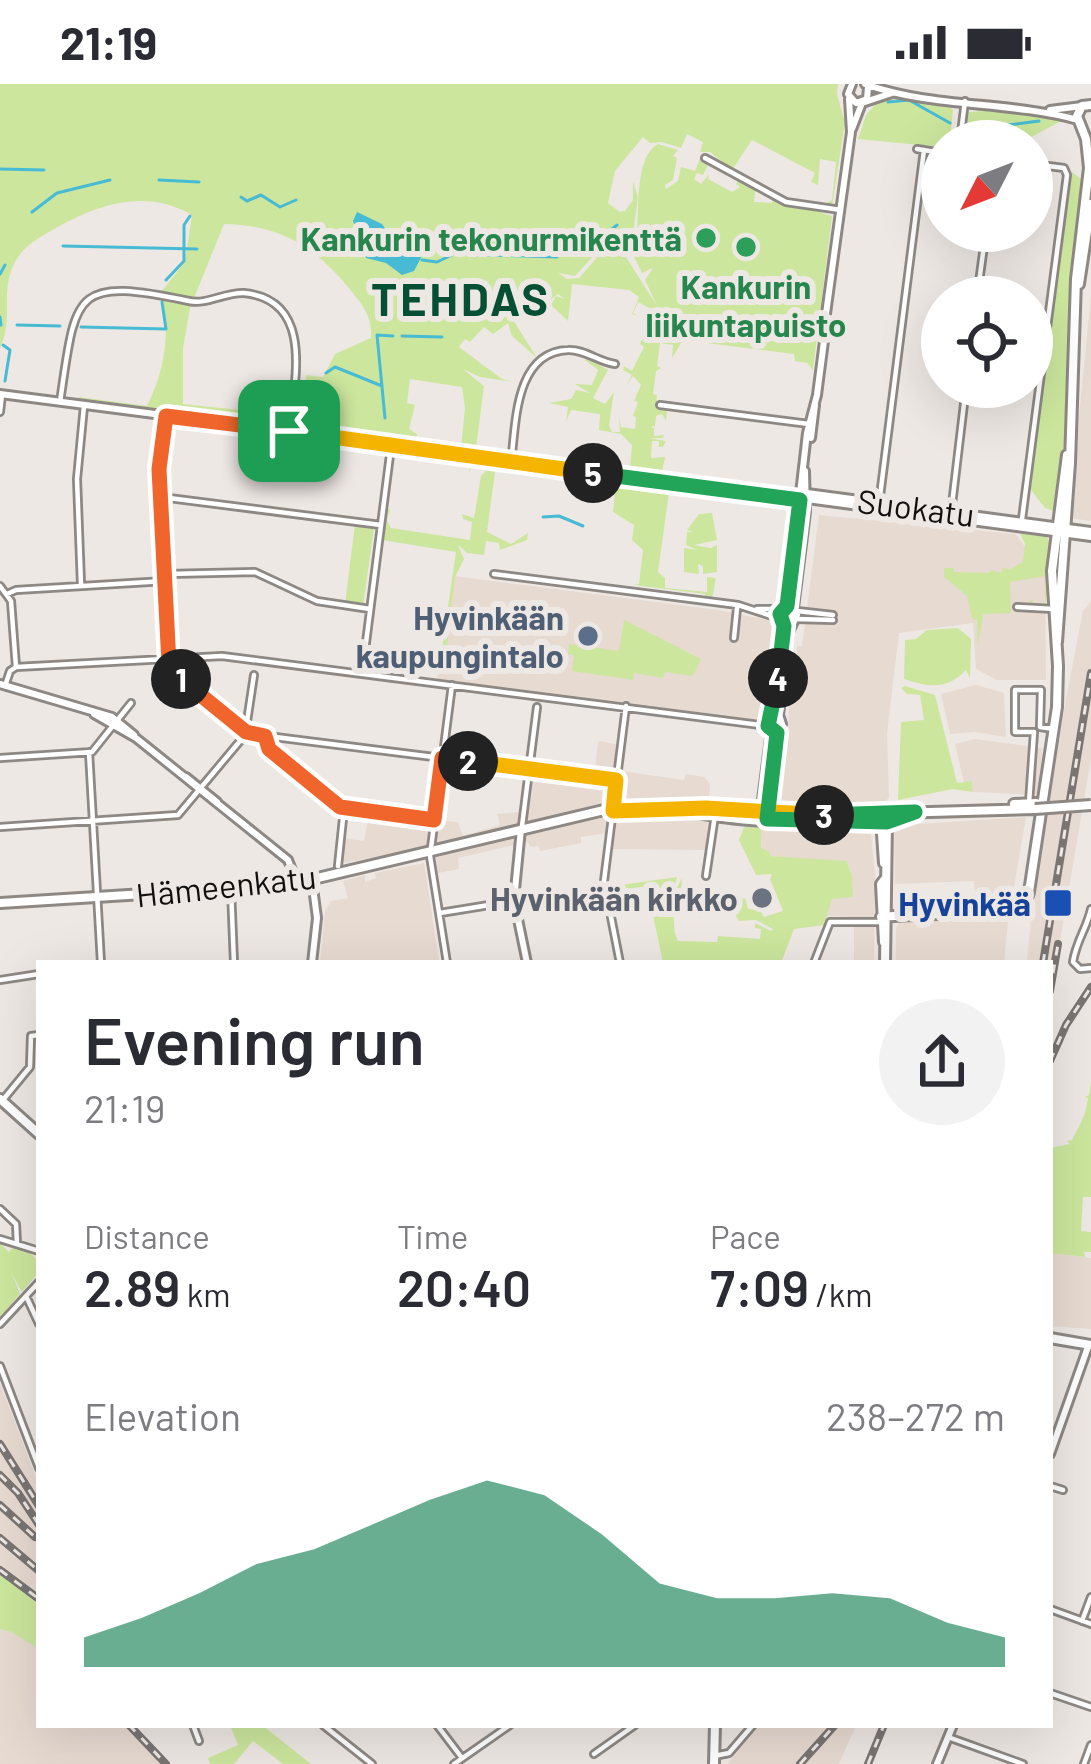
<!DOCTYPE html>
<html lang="en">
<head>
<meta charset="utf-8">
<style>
	body { margin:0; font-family:Barlow,sans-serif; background:#f2f2f3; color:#2b2b33; height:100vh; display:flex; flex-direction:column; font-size:45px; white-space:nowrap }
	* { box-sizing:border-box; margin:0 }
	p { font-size:39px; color:#7c7c81 }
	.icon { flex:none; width:66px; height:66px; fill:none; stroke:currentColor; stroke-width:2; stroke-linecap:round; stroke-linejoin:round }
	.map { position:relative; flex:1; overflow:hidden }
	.drawer { position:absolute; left:36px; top:876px; width:1017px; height:768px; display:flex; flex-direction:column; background:#fff; border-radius:0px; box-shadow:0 12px 48px #0002 }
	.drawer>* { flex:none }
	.needle { width:78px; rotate:228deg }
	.fabs { position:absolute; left:921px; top:36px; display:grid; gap:24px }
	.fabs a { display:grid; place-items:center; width:132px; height:132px; border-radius:50%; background:#fff; box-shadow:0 12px 48px #0002; font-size:60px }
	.pin { position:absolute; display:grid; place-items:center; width:102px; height:102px; color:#fff; margin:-51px; border-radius:24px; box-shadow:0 6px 18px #0006 }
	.km { position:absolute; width:60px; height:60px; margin:-30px; border-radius:50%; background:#222; color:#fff; font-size:33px; line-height:60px; text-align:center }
	.round { display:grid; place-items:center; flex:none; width:126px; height:126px; border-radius:63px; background:#f2f2f3 }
	.overview { display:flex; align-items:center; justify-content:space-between; height:204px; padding:0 48px }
	h1 { font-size:66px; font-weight:600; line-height:90px }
	.stats { display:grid; grid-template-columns:repeat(3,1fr); gap:18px; height:204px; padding:12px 48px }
	.stats div { display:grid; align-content:center }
	.stats b { font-size:51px; font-weight:600 }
	.stats small { font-size:33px; font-weight:400 }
	.stats p { font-size:33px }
	.chart { height:336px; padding:24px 48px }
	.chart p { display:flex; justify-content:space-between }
	.chart svg { width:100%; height:216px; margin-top:12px; fill:#2c8c65; opacity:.7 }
	.status { display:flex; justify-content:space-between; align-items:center; height:84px; padding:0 60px; background:#fff; direction:ltr }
	.status svg { height:33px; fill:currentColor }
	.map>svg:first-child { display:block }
</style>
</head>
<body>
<div class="status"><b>21:19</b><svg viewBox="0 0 49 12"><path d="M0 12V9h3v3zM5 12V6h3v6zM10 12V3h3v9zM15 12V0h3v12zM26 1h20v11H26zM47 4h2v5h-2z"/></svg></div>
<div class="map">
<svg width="1091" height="1680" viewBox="0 0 1091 1680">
	<rect width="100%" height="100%" fill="#eee8e4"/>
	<path fill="#e7dad1" d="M1091,211V437L1069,434Z
		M819,431L1016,450L1045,492L1046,596H997L976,585L973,539L899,549L887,649L889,714L884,718L781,719L782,664L788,649L790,607L795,604L797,562H802Z
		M454,492L718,526L772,537L775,542L762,639L437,596Z
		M1091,517V675L1050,916V879H1027L1032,823L1066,615L1083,527Z
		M976,601L1004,609L1006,653L975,648L950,650L941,610Z
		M975,655L1042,664L1039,711L972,708V697L964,699L955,660Z
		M598,657L616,660L614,686L684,696L686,690L704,693L710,700L706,766L613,765L614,748L581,753V759L540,767L539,762L530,763L528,758L458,774L459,785L438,789L434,761L340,780L343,754L364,757L369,731L458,738L463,752L500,741L497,730L520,728L527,687L594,696Z
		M1026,733L1013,809L1008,814L976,818L974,797L895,800L894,746L903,741Z
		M761,744L871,750L875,792L874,879H854V833L826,832L832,814L852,791L848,778L770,772L760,762Z
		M424,779L439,876L320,879L325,827L331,817L348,814L343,797L365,791V798L376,794L375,789Z
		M981,833L1008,838L1004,879H896V844L899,839Z
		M1050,1169L1091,1174V1245L1050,1242Z
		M0,1299L39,1401V1641H134L170,1680H0Z
		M756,1641H856L839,1680H728Z"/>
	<path fill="#cce69d" d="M0,0H838L837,10L845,39L832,122L827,118L832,116L836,78L820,75L818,101L811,98L815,89L752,56L732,86L710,68H700L703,58L687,50L681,64L662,58L650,59L643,53L615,87L608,119L620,128L625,127L633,116V97L638,114L631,164L598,167L575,192L558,189L567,195L579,194L600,170H624L657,222L645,196L653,184L642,189L633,171C643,141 630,76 658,60L678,66L673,72L677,74L673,96L665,101L666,105L678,97L681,83L695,87L700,74L709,79L703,91L697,89L694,95L701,100L709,90L708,95L732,108L740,103L736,100L739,95L756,104L754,118L772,119L773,113L832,132L813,286L807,279L795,277L794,270L683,256L672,274L673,261L660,259L657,282L661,284L656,287L653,310L657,311L656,323L667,325L666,337L662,330L656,332L655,342L650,343L654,344V352L664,351L663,354H649L666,357L663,363H659V357H652L651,374L665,373L662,388L630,385L632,361L621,350L599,346L600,330L571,326L566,338L568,323L549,319L571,315L576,306L590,309L575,300L592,301L598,286L585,276L587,273L608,286L593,314L605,320L614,308L609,341L612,348H620L619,332L621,343L635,345L636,333L633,332L638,318L634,317L641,301L633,292L625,303L632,291L623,286L624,282L632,287L644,263L640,260L647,240H652L648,237L653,226L638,218L633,229L638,232L632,230L639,213L629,206L572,200L568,237L551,221L556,212L565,215L558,210L545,220L541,212L508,219L513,236L537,274L512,252L508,239L493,250L484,243L470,258L465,255L459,263L502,295L514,298L480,293L463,285L484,302L476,364L472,370L463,368L461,364L465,324L462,303L410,295L407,319L415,321L409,345L417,350L415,362L311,344L301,331L306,291L323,293L335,270L371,254C373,232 361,219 348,203C314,162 279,141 224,140L190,224L183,264V320L267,329L283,341L182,331L176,326L172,330L160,328L157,323L153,327L78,318L79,313L147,322C165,286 171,247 161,208L185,178L192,131C147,104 98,120 56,144C39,154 23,161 14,180C0,208 14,234 0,264Z
		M898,13L942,17L953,26L950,57H942L940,63L858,55L866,31L881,14Z
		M986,27C1013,30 1036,25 1063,36L1024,57H963L967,28Z
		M1072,88L1086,99L1071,190L1065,354L1053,427L1045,424L1028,402Z
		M470,383L500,386L495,388L487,448L511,460L528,449L527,456L500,466L499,459L486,457L484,471L467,469L458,461L464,475L455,493L444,590H438L456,468L382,456L386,425H390L387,437L391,444L470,456L472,438L463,435L462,430L474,434L481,392L486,387L472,383L469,389Z
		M616,400L669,408L658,488L665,494V504L707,508V493L716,494L712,515L705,514V510L634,501L639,500L643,466L632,456L634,441L613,428Z
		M712,429L717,456L694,461L711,464L717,461V488L703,490V482L698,480L699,490L684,488V464L697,466L686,461L687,448H693L687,446L699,430Z
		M960,438L1043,448L1052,461L1050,511L1046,512V521H1032L1029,518L1033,515V519H1045V492L1010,498L1011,529L983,530L978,562L977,536L972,535L967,512L944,493V484H953L954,488L989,489L991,486L1001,489L1003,484L1010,485L1023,478L1025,460L1019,447Z
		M355,440L374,444L363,522L345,520Z
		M624,536L701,575L693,592L665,588L663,594L634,589L633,596L572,587L574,571L568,570L569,560L619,567Z
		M958,544L971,555L970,594L966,586C948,604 934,605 904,595L905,556L916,555L927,546Z
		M905,602L935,611L957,699L972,697V708L953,705L898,716L901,638L924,636L920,611L907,610L901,604Z
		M744,743L761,744V764L770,768V772L847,777L852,791L853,813L832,815L824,841L794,845L781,879H663L647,802L607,808V803L677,793L672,813L682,794L681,810L702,813L700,834L695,830L696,816L671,814C676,828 671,845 678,857L717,858L718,852L760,855L761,845L755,844V839L771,847L773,845L756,836L739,837L736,832L738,816L745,814L748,825L760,826L764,833L783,827L770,795L772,790L756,791L739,756Z
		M1091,997V1113H1083L1081,1147L1091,1148V1168H1084L1085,1173L1050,1169V1064L1070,1060L1067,1057L1072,1056C1081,1038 1085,1034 1088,1014L1085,1013L1089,1011Z
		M0,1159L9,1168L10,1178L9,1168L15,1161L26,1165L39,1178L38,1189L22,1208L12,1190L20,1210L0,1233Z
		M0,1487L39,1518V1565L12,1548L0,1545Z
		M230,1641H262L311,1680H283L253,1657L234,1680H210L208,1674L238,1661Z"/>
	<path fill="#47bbd4" d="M357,128L382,140L397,162H413L423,170L414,187L402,191L386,179L366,174L353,137Z"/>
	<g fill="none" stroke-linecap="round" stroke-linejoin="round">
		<path stroke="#47bbd4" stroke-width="3" d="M888,18L909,16L950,39
			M969,46L1039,37
			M0,85L44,86
			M159,96L199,98
			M241,113L247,117L261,111L280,123L296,116
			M32,128L57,109L110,96
			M63,162L197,165
			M318,168H345
			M582,170L617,141
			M422,176L437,178L454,170L557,173
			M0,190L5,181
			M166,196L184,177V141L190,132
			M0,233L1,241
			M17,241L60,242
			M81,243L166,245L162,218
			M402,252L442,253
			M3,261L10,266L5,297
			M326,289L335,283L382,302
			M385,334L377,251L393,252
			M543,433L559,432L583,442"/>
		<defs>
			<path id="minor" d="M960,57L965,17
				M917,65L942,69
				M705,74L786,118L841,126
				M977,213L986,147
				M60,318C76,209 72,192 189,217C207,221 225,208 244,209C316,216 294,300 289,347
				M660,321L809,340
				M0,328L2,310
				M166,332L159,385L170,583L251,650L616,696
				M511,379C516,341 514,268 568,266C584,265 599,278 615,280
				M161,413L381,441
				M879,420L924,66
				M951,429L966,303
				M1022,435L1067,91L1064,84L1032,80
				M167,490L255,488L317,517L370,525
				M494,490L738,521L781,535
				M81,500L77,395L84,322
				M0,502L11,517L16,583
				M7,510L16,506L165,497
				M1017,523L1054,525
				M757,525H781
				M797,527L833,531
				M796,535L833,536
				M734,554L737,524
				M16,583L222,572L768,642
				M362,590L391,363
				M5,602L10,587L16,583
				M264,653L269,665L344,725L432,736
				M89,668L101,879
				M0,674L92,668L131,619
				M1029,719L1034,648H1015V606H1041L1040,643L1054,645
				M522,742L537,623
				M0,743L178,731L245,651L254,591
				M338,782L344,725
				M706,792L715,731
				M231,805L234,879
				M1091,825C1087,844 1076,857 1073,878L1080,885L1091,884
				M440,829L557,810
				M447,879L430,772L452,601
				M620,879L604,797L626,622
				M814,879L830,838H881
				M0,896L39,890
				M2,1017L30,983L31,952L39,951
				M0,1125L16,1140L17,1159
				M0,1155L39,1167
				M26,1212L39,1240
				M0,1240L39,1198
				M0,1282L39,1384
				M1050,1402L1063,1406
				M1050,1525L1091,1540
				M1082,1537L1091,1513
				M1050,1609L1091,1623
				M193,1641L199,1657
				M323,1641L372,1680
				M437,1641L462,1674
				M948,1653L1023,1680
				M594,1670L635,1641
				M714,1672L729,1669L753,1641
				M454,1680L510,1641
				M1084,1680L1091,1661"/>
			<path id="tertiary" d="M852,0L848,10L856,19L867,15L868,3
				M865,0C931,24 1009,17 1078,36
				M865,18L892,9
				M1050,26L1082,22
				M852,45L862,19
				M825,237L851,48L849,15
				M0,310L479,372L527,383L657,395L1091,453
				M811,354L815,321
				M633,396L661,399
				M773,410L807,409L1091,447
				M0,600L112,633L134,651
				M94,630L136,654L288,776L297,799
				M186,693L217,718
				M760,731L771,647L769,636L774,627L784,547L780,530L787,522L807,349L817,311L827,234
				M767,735L777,649L782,640L779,631L789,548L797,531L794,524L806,428L805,387
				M521,745L514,816L527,879
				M312,879L317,834L312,796
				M1050,1370L1089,1260
				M937,1680L953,1641"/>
			<path id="secondary" d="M1079,200L1091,120
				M1057,558L1070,379L1076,195L1089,84L1086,55L1077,32L1082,22L1091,21
				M1014,720L1036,719
				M696,728C732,739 885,746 915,728
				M881,735L884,779
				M0,819L288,801L604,726L706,724L825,731L1035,725
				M989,824L1013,826L1025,820L1029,808L1057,623L1058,582L1052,487L1067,371
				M881,833C917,829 1004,833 1028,809
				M884,858L881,800L885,795
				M885,879L887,737
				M0,1015L39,1050
				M1050,1254L1091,1261
				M714,1680L715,1641"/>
		</defs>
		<use href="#minor" stroke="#8d8883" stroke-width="10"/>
		<use href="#tertiary" stroke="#8d8883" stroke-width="12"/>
		<use href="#secondary" stroke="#8d8883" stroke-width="14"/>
		<use href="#minor" stroke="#fff" stroke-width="4.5"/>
		<use href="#tertiary" stroke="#fff" stroke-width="6"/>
		<use href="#secondary" stroke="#fff" stroke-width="8"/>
		<defs>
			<path id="rail" d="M1043,879L1091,589
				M1050,907L1058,860
				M1050,977L1066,941L1091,903
				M0,1360L39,1422
				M0,1391L18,1409L39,1441
				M0,1421L35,1453
				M0,1454L39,1487
				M0,1486L39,1515
				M129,1641L166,1680
				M800,1680L835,1641
				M868,1680L884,1641"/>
		</defs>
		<use href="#rail" stroke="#797573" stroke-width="8"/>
		<use href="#rail" stroke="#eee8e4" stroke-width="3" stroke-dasharray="9" stroke-linecap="butt"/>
		<defs>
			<path id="secondary-bridge" d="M1035,725L1091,721"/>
		</defs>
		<use href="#secondary-bridge" stroke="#8d8883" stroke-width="14" stroke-linecap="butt"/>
		<use href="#secondary-bridge" stroke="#fff" stroke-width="8"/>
	</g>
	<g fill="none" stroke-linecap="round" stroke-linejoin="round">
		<defs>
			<path id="split-1" d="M181,595L169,580L159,385L166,332L289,347"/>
			<path id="split-2" d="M181,595L246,648L265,652L269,665L340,723L434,736L442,674L468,677"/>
			<path id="split-3" d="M468,677L616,696L613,727L706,724L824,731"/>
			<path id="split-4" d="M778,594L768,642L777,649L767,735L887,738L915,728L824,731"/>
			<path id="split-5" d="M593,389L800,416L787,522L780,530L784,542L778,594"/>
			<path id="split-6" d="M289,347L593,389"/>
		</defs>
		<use href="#split-1" stroke="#fff" stroke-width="24"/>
		<use href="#split-2" stroke="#fff" stroke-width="24"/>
		<use href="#split-3" stroke="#fff" stroke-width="24"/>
		<use href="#split-4" stroke="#fff" stroke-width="24"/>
		<use href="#split-5" stroke="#fff" stroke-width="24"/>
		<use href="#split-6" stroke="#fff" stroke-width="24"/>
		<use href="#split-1" stroke="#f0652b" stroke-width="15"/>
		<use href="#split-2" stroke="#f0652b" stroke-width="15"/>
		<use href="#split-3" stroke="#f5b400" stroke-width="15"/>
		<use href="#split-4" stroke="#22a559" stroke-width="15"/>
		<use href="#split-5" stroke="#22a559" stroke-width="15"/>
		<use href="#split-6" stroke="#f5b400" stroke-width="15"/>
	</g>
	<g fill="#2e9e5b" stroke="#eee8e4" stroke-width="4.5">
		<circle cx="706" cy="154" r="12"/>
		<circle cx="746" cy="163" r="12"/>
	</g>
	<circle fill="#5c6f8a" stroke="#eee8e4" stroke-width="4.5" cx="588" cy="552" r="12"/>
	<circle fill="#6b7280" stroke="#eee8e4" stroke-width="4.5" cx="762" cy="814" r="12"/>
	<rect fill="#1a4fb4" stroke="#eee8e4" stroke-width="4.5" x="1043" y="804" width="30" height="30" rx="6"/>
	<g text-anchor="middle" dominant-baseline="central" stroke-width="12" stroke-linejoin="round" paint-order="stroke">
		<g font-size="33" font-weight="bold" fill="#27864d" stroke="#eee8e4" text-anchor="end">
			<text x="682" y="154">Kankurin tekonurmikenttä</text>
			<text x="746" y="202" text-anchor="middle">Kankurin<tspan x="746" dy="38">liikuntapuisto</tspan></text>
		</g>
		<g font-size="33" fill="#12100f" stroke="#eee8e4">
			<text transform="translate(916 423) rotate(7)">Suokatu</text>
			<text transform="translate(226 801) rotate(-6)">Hämeenkatu</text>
		</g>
		<g font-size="33" font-weight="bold" fill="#4e5e75" stroke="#eee8e4" text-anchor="end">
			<text x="564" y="533">Hyvinkään<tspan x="564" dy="38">kaupungintalo</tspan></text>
		</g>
		<g font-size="33" font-weight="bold" fill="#5b616d" stroke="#eee8e4" text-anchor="end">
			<text x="738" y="814">Hyvinkään kirkko</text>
		</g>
		<g font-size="33" font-weight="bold" fill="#164399" stroke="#eee8e4" text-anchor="end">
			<text x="1031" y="819">Hyvinkää</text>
		</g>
		<g font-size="45" font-weight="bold" letter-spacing="3" fill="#054f35" stroke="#eee8e4">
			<text x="461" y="214">TEHDAS</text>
		</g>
	</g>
</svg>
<div class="fabs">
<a><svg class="needle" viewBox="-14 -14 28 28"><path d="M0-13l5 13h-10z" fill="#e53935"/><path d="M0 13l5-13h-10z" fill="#7c7c81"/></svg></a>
<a><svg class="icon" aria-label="locate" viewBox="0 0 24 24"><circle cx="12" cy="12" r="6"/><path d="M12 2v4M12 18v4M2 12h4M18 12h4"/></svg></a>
</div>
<div class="pin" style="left:289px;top:347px;background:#1e9e55"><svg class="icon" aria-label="arrive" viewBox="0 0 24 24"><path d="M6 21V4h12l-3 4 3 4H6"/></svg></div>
<b class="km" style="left:181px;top:595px">1</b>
<b class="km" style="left:468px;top:677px">2</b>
<b class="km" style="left:824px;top:731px">3</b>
<b class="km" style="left:778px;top:594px">4</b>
<b class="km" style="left:593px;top:389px">5</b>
<section class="drawer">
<div class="overview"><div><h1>Evening run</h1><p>21:19</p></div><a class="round"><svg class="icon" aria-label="share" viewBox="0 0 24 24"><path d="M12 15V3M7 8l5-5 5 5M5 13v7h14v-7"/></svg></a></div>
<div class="stats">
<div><p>Distance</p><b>2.89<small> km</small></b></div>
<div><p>Time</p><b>20:40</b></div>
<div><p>Pace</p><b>7:09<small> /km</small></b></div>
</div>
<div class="chart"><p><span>Elevation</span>238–272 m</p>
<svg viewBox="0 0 160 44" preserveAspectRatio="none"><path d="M0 44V38L10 34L20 29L30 23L40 20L50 15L60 10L70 6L80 9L90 17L100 27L110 30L120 30L130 29L140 30L150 35L160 38V44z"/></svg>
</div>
</section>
</div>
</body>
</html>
